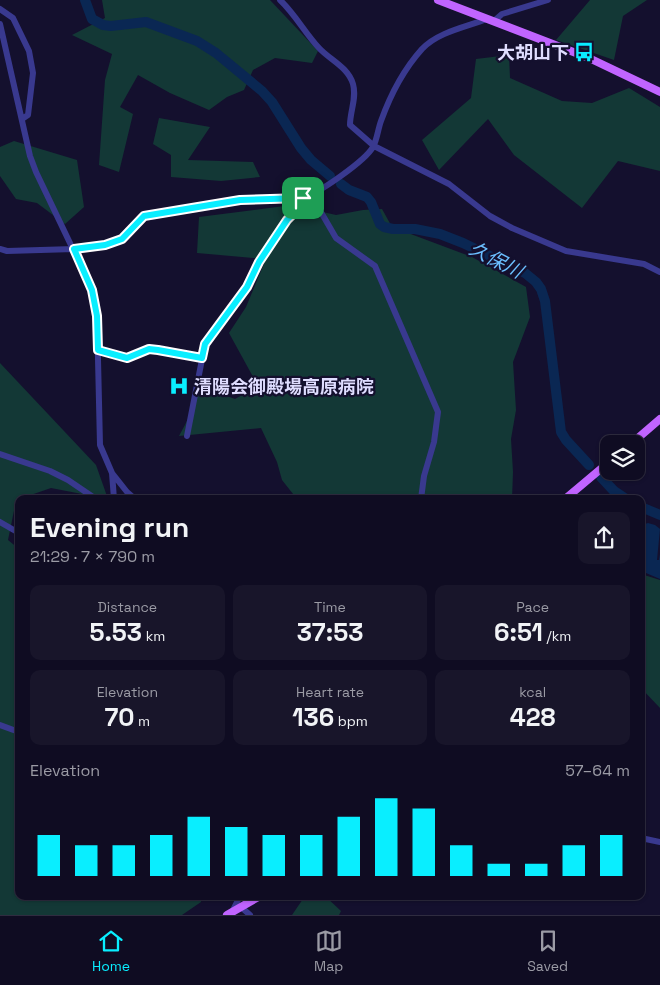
<!DOCTYPE html>
<html lang="en">
<head>
<meta charset="utf-8">
<style>
	body { margin:0; font-family:"Space Grotesk","Noto Sans JP",sans-serif; background:#18152a; color:#f1f3f6; height:100vh; display:flex; flex-direction:column; font-size:19px; white-space:nowrap }
	* { box-sizing:border-box; margin:0 }
	p { font-size:16px; color:#9b9ba5 }
	.icon { flex:none; width:28px; height:28px; fill:none; stroke:currentColor; stroke-width:2; stroke-linecap:round; stroke-linejoin:round }
	.map { position:relative; flex:1; overflow:hidden }
	.drawer { position:absolute; left:15px; top:495px; width:630px; height:405px; display:flex; flex-direction:column; background:#0f0c22; border-radius:10px; box-shadow:0 1px 4px #0004,0 0 0 1px #2f2c40 }
	.drawer>* { flex:none }
	.buttons { position:absolute; left:600px; top:435px; display:grid; gap:10px }
	.buttons a { display:grid; place-items:center; width:45px; height:45px; border-radius:10px; background:#0f0c22; box-shadow:0 1px 4px #0004,0 0 0 1px #2f2c40; font-size:25px }
	.pin { position:absolute; display:grid; place-items:center; width:42px; height:42px; color:#fff; margin:-21px; border-radius:10px; box-shadow:0 2px 8px #0006 }
	.round { display:grid; place-items:center; flex:none; width:52px; height:52px; border-radius:10px; background:#18152a }
	.summary { display:flex; align-items:center; justify-content:space-between; height:85px; padding:0 15px }
	h1 { font-size:28px; font-weight:800; line-height:38px }
	.figures { display:grid; grid-template-columns:repeat(3,1fr); gap:8px; height:85px; padding:5px 15px }
	.figures div { display:grid; align-content:center; border-radius:10px; background:#18152a; text-align:center }
	.figures b { font-size:25px; font-weight:800 }
	.figures small { font-size:14px; font-weight:400 }
	.figures p { font-size:14px }
	.chart { height:140px; padding:10px 15px }
	.chart p { display:flex; justify-content:space-between }
	.chart svg { width:100%; height:90px; margin-top:5px; stroke:#09eeff; stroke-width:6 }
	.tabs { display:flex; justify-content:space-around; align-items:center; height:70px; border-top:1px solid #2f2c40; background:#0f0c22; font-size:14px; color:#9b9ba5 }
	.tabs a { display:grid; justify-items:center; gap:2px }
	.tabs .active { color:#09eeff }
	.map>svg:first-child { display:block }
</style>
</head>
<body>
<div class="map">
<svg width="660" height="915" viewBox="0 0 660 915">
	<rect width="100%" height="100%" fill="#14102e"/>
	<path fill="#133836" d="M102,0H270L318,51L312,63L275,58L253,70L244,90L227,97L209,110L170,93L138,75L120,107L133,114L119,172L99,165L105,80L112,54L72,35L105,18Z
		M590,0H647L623,16L614,60L556,40Z
		M509,55L510,78L562,101L592,103L629,88L660,107V171L618,161L582,208L514,155L488,119L439,170L422,140L471,98L476,59Z
		M159,118L210,127L188,160L253,162L260,177L221,181L171,177V155L153,144Z
		M14,141L77,160L84,207L65,224L37,203L16,199L0,176V147Z
		M292,205L336,215L363,210L382,209L392,227L472,257L526,287L530,317L513,362L516,410L511,439L513,472L512,499H297L282,480L277,462L261,428L179,436C188,419 198,403 194,384L235,399L258,386L229,333L246,307L266,259L197,253L199,217Z
		M0,363L96,465L108,499L51,488L19,499L16,501L8,540L19,549V896H201V902L182,915H0Z
		M641,574L660,580V708L641,688Z
		M305,896H325L341,911L339,915H292Z"/>
	<path fill="#0a2753" d="M648,523L655,525L660,529L657,560H659L660,554V579L646,573L641,566V531L645,524Z"/>
	<g fill="none" stroke-linecap="round" stroke-linejoin="round">
		<path stroke="#0a2753" stroke-width="10" d="M85,0L92,19L103,25L111,26L146,22L197,41L216,53L262,91L272,102L301,148L311,160L330,176
			M341,184L349,190L367,197L371,202L380,224L384,227L393,229H415L440,234L463,243L525,273L536,282L541,289L545,301L561,432L566,440L589,465
			M601,477L614,491L626,499
			M641,507L660,515"/>
		<path stroke="#39398f" stroke-width="6" d="M280,0C295,14 305,33 319,48C330,60 348,67 353,84C357,98 350,111 350,125L374,146L449,184L490,216L512,228L566,251L644,264L660,272
			M0,9L13,18L29,51L33,73L28,115L22,119
			M494,21L502,14L548,0
			M0,24L30,156L36,172L92,289L97,316L100,445L112,473L127,492L135,499
			M311,195L336,238L375,266L438,412L434,442L424,476L421,499
			M0,249L7,251L74,249L105,245L122,239L144,215L240,201L303,198C319,193 365,161 373,147C377,140 378,129 381,121C390,96 404,69 422,49C438,32 466,27 487,19
			M98,350L127,358L149,349L158,350L202,358
			M187,436L205,344L247,287L259,262L287,220L303,204V198
			M0,454L50,471L68,480L96,499
			M112,473L114,499
			M0,522L19,533
			M0,725L19,732
			M641,838L660,842
			M241,907L250,915
			M233,910L240,896"/>
		<path stroke="#c064ff" stroke-width="8" d="M438,0L589,58L660,92
			M631,444L660,419
			M565,499L609,462
			M227,915L260,896"/>
	</g>
	<g fill="none" stroke-linecap="round" stroke-linejoin="round">
		<defs>
			<path id="route" d="M303,198V204L287,220L259,262L247,287L205,344L202,358L158,350L149,349L127,358L98,350L97,316L92,290L74,249L105,245L122,239L144,216L240,200Z"/>
		</defs>
		<use href="#route" stroke="#fff" stroke-width="10"/>
		<use href="#route" stroke="#09eeff" stroke-width="6"/>
	</g>
	<defs>
		<symbol id="bus-bare" viewBox="-9 -9 18 18"><path d="M-5-6H5V4H4V6H2V4H-2V6H-4V4H-5ZM-3.5-4V0h7V-4ZM-3.5 1.2v1.5H-2V1.2ZM2 1.2v1.5H3.5V1.2Z" fill="#09eeff" stroke="#14102e" stroke-width="2.5" paint-order="stroke"/></symbol>
		<symbol id="hospital-bare" viewBox="-9 -9 18 18"><path d="M-5-5h3v3.5h4V-5h3V5h-3V1.5h-4V5h-3Z" fill="#09eeff" stroke="#14102e" stroke-width="2.5" paint-order="stroke"/></symbol>
	</defs>
	<g fill-rule="evenodd">
		<use href="#bus-bare" x="570" y="38" width="28" height="28"/>
		<use href="#hospital-bare" x="165" y="372" width="28" height="28"/>
	</g>
	<g text-anchor="middle" dominant-baseline="central" stroke-width="4.5" stroke-linejoin="round" paint-order="stroke">
		<g font-size="18" font-weight="bold" fill="#dfddff" stroke="#14102e" text-anchor="end">
			<text x="569" y="52">大胡山下</text>
			<text x="194" y="386" text-anchor="start">清陽会御殿場高原病院</text>
		</g>
		<g font-size="19" font-style="italic" fill="#6bbfff" stroke="#14102e">
			<text transform="translate(496 260) rotate(27)">久保川</text>
		</g>
	</g>
</svg>
<div class="buttons">
<a><svg class="icon" aria-label="layers" viewBox="0 0 24 24"><path d="M12 4l9 5-9 5-9-5zM3 14l9 5 9-5"/></svg></a>
</div>
<div class="pin" style="left:303px;top:198px;background:#1e9e55"><svg class="icon" aria-label="arrive" viewBox="0 0 24 24"><path d="M6 21V4h12l-3 4 3 4H6"/></svg></div>
<section class="drawer">
<div class="summary"><div><h1>Evening run</h1><p>21:29 · 7 × 790 m</p></div><a class="round"><svg class="icon" aria-label="share" viewBox="0 0 24 24"><path d="M12 15V3M7 8l5-5 5 5M5 13v7h14v-7"/></svg></a></div>
<div class="figures">
<div><p>Distance</p><b>5.53<small> km</small></b></div>
<div><p>Time</p><b>37:53</b></div>
<div><p>Pace</p><b>6:51<small> /km</small></b></div>
</div>
<div class="figures">
<div><p>Elevation</p><b>70<small> m</small></b></div>
<div><p>Heart rate</p><b>136<small> bpm</small></b></div>
<div><p>kcal</p><b>428</b></div>
</div>
<div class="chart"><p><span>Elevation</span>57–64 m</p>
<svg viewBox="0 0 160 44" preserveAspectRatio="none"><path d="M5 44V24M15 44V29M25 44V29M35 44V24M45 44V15M55 44V20M65 44V24M75 44V24M85 44V15M95 44V6M105 44V11M115 44V29M125 44V38M135 44V38M145 44V29M155 44V24"/></svg>
</div>
</section>
</div>
<nav class="tabs">
<a class="active"><svg class="icon" aria-label="home" viewBox="0 0 24 24"><path d="M3 11l9-7 9 7M6 9v11h12V9"/></svg>Home</a>
<a><svg class="icon" aria-label="map" viewBox="0 0 24 24"><path d="M3 6l6-2 6 2 6-2v14l-6 2-6-2-6 2zM9 4v14M15 6v14"/></svg>Map</a>
<a><svg class="icon" aria-label="saved" viewBox="0 0 24 24"><path d="M7 4h10v16l-5-4-5 4z"/></svg>Saved</a>
</nav>
</body>
</html>
